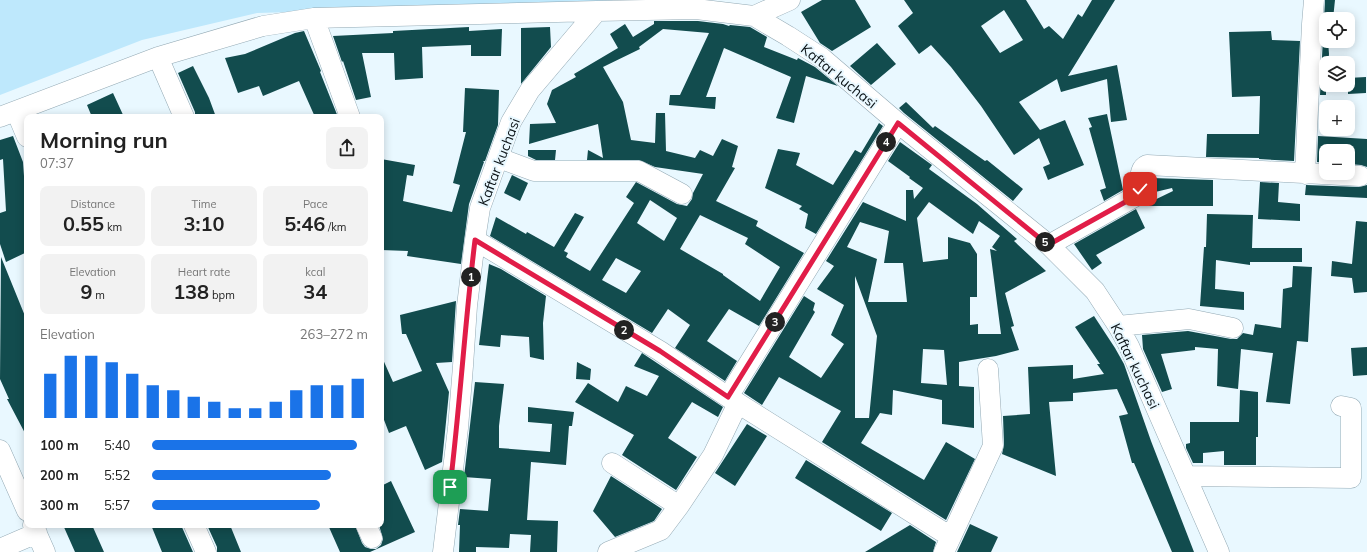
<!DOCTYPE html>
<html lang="en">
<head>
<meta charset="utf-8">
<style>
	body { margin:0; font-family:Mulish,sans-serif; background:#f2f2f2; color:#222; height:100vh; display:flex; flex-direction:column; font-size:15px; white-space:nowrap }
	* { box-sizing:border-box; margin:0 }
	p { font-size:13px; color:#767676 }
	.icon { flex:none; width:22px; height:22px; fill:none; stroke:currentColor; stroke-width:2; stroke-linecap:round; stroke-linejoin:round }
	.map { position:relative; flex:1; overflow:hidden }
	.details { position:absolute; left:24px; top:114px; width:360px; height:414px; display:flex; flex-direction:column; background:#fff; border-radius:8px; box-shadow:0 2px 10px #0003 }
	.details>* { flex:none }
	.controls { position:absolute; left:1319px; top:12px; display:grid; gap:8px }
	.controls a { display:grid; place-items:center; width:36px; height:36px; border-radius:8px; background:#fff; box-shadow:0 2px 10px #0003; font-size:20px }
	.pin { position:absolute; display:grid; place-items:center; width:34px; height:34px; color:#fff; margin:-17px; border-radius:8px; box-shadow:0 2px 6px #0006 }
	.km { position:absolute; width:20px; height:20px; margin:-10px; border-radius:50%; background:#222; color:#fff; font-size:11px; line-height:20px; text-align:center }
	.round { display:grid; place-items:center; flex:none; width:42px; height:42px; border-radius:8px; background:#f2f2f2 }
	.headline { display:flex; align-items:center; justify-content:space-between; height:68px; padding:0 16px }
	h1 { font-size:22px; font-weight:700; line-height:30px }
	.metrics { display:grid; grid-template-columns:repeat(3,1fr); gap:6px; height:68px; padding:4px 16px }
	.metrics div { display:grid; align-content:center; border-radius:8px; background:#f2f2f2; text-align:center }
	.metrics b { font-size:20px; font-weight:700 }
	.metrics small { font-size:11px; font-weight:400 }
	.metrics p { font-size:11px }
	.chart { height:112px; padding:8px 16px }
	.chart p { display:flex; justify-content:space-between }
	.chart svg { width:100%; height:72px; margin-top:4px; stroke:#1a73e8; stroke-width:6 }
	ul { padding:0 16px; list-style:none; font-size:13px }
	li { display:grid; grid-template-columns:64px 48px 1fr; align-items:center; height:30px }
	li i { height:10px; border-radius:5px; background:#1a73e8 }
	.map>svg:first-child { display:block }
</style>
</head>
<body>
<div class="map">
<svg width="1367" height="552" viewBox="0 0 1367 552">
	<rect width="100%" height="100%" fill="#e9f8ff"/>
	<path fill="#bee8fc" d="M0,0H613L611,3L257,13L142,40L0,95Z"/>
	<path fill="#124c4e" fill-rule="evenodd" d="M822,0H855L871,27L832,51L820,43L801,12Z
		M904,0H1026L1044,29L1049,26L1063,39L1078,14L1082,17L1092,0H1115L1068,76L1117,65L1127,120L1111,122L1107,79L1061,92L1057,79L1019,102L1040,130L1065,120L1084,165L1048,180L1043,167L1050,164L1039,138L1014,155L981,106L951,67L931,45L919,54L898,26L913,13ZM1004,10L1023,40L1000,53L981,26Z
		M1325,0H1335L1333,19L1326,18V41H1328L1329,54L1328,63H1326V95H1320Z
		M654,21H698L723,24L729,26L730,25L750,27L767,37L764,47L797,60L798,58L815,67L838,86L806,76L794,123L776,118L791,77L724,48L706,97H716L715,109L669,105L670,95H680L709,33L663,29L639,47L640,49L603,67L623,102L631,140L655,143L656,113H665L666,151L695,158L700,150L713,156L722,139L738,146L732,167L735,168L716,201L758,221L756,226L804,253L759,326L729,309L707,341L737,361L725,381L675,348L690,325L668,309L652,333L490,236L496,217L526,234L527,232L554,247L575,213L584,217L564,251L568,253L566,257L590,271L634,203L626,197L636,182L677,204L687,206L692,199L693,193L703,174L655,167L639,160H587L588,150L603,158L598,124L529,144L530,124L556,123L547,104L552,90L576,77L574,74L618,48L610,34L625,24L633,37L654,24ZM650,200L677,218L664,241L637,223ZM700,215L748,238L745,244L780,267L760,301L723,275V274L680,249ZM616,258L641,271L626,293L602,280Z
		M469,27V31L502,29L501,56H471V45L422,47L423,78L395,80L394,53H362L371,97L356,100L343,61L342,62L333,36L393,33V31Z
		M550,27L551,47L521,84V28Z
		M304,31L321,71L320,72L338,117H315L299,81L263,96L259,86L238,93L225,58L245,54L295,33Z
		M1271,31L1272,40L1300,41L1294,161L1259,159V158L1206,157L1207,134H1259L1260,96L1232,97L1229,32Z
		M877,43L896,64L871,85L850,66Z
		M193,66L209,98L216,117H195V112L178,73Z
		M1366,77V93L1348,94V78Z
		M465,88L499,90L498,125L485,161H483L484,162L469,204L461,264L407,256L408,251L381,250V159L415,165L413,176L407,175L403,201L452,212L460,185L453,183L466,132H463Z
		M113,93L124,117H92L87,105Z
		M906,102L933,128L935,126L985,161L987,160L1023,189L1013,201L904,113L899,108Z
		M1107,114L1123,190L1104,201L1100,190L1106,188L1089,128L1092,127L1088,118Z
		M879,123L883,126L816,234L805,228L808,214L799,209L802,206L765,188L778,149L800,153L796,165L833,185L855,150L861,153Z
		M13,136L23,162L25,190L27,189V252L6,262L0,244V213L6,211L3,159L0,160V140Z
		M1318,136L1367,139V167L1361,165L1348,164V151H1326V163L1317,162Z
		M900,142L932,165L929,169L977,204L1017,239L1014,241L1046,271L1005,293L1014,326L1011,327L1019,350L996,356L959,362V386L974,387V428L942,424V400L893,390L892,415L880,413L861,443L924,480L946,442L975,459L946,520L822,442L841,411L779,377L762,405L744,393L804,296L815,303L813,310L815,312L789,357L821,378L844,344L831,335L844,305L817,289L834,266L826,261L863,202L906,221V190H913L914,199L923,188L909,178L910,177L888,161ZM929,202L973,234L979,221L1000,236L992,247L997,251L990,249L1001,334H978V324L970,325V297H977V254L970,243L948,237V259L923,262L917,218ZM860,222L889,231L884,263H903L907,302H868L877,259L847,247ZM855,276L877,336L869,418H855ZM923,349L944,350L947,385L921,383Z
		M528,150H556L555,160H536L528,156Z
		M512,175L528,183L520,201L504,193Z
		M1152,178L1213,180V206H1142L1173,191L1172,188L1151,193Z
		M1260,182L1279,183L1278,202L1300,204V221L1258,219Z
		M1306,185L1359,187L1367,185V198L1305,195Z
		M1136,209L1145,228L1096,255L1102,263L1092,270L1074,244Z
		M1207,214L1253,215L1252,248H1302V262H1250V265L1216,260L1215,289L1244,292V310L1200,306L1204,247H1206Z
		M1356,221L1367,222V292L1354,293L1352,278L1331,276L1332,261L1352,264Z
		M1,257L25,316L27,315V437L7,399H9L0,379Z
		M489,264L501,269L546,296L543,323L544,360L530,357L529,337L501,335L500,347L479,345Z
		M1293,266L1312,267L1308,342L1297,341L1290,404L1266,402L1273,353L1241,349L1238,389L1217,386L1218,349L1195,347V350L1161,354L1172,389L1162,392L1143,349L1142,335L1188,331L1231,339H1237L1243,333L1253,335L1255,324L1281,328L1283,289L1292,287Z
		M456,301L452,362L436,363L449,392L442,462L425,470L406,426L389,433L381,412V355L393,382L422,371L406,334H402L400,315Z
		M1094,316L1115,348L1124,364L1151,441L1194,552H1172L1134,463H1132L1119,416L1128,414L1117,389L1073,393V401L1049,402L1056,476L1002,454L1004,445L1003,416L1030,414L1028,367L1073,365V379L1104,374L1097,364H1100L1075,327Z
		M1367,347V375L1353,376L1351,348Z
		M642,353L723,407L718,417L692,402L668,438L697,457L676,490L622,455L634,435L575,402L588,383L618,402L626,386L647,396L659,376L634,366Z
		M577,362L591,369L590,380L576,379Z
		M475,382L504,384L499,426V448L550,452L552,424L528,422V407L574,412L572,426H569L566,465L531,462L527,520L558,521L557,552H530L531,535L510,534L509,548L476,547V552H459L460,525H458L460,509L488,511L491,479L464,477Z
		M1240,390L1258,392V437H1256V465H1224V451L1203,453V463H1193L1186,448V444L1190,443V422H1239Z
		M747,424L767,436L735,486L715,473Z
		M806,460L892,513L881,531L795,478Z
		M611,476L662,509L654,521L615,537L593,511Z
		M391,481L415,532L370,552H340L328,525H355L362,543L365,547L371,549H376L381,545L383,539L379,525H381V486Z
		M970,524L998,537L991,552H957Z
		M63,525H92L104,552H75Z
		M151,525H181L193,552H162Z
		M207,525H230L241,552H217V547Z
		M910,525L936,542L933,552H865Z"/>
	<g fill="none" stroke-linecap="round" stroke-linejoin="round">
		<defs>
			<path id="minor" d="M754,16L790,0
				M314,18L350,117
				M158,57L184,117
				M16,111L27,137
				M0,117L158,57L263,26L314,18L597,11
				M499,158L534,171H639L682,194
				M1305,174L1312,24L1314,0
				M475,240L660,351L728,397L951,537L944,552
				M1049,245L1136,196C1145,188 1135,170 1147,165L1360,176
				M1118,326L1189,319L1233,328
				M728,397L898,123
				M0,450L27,511
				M612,463L679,506
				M1186,476L1351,478V408L1341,406
				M33,525L45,552
				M194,525L206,552
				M366,525L372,538
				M951,537L993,446L988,369
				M0,549L37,533
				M443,552L458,428L463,366L467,306L475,240L480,208L511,122L530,90L597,11L696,9L754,16L788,36L822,58L898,123L1049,245L1095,291L1118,326L1129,346L1219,552
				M608,552L661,530L679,506L713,455L738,403"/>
		</defs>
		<use href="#minor" stroke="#93a9b4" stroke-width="21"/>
		<use href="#minor" stroke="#fff" stroke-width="20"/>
	</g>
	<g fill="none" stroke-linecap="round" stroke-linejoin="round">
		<defs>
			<path id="route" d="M450,487C460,405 465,322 475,240L660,351L728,397L898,123L1048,245L1136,196L1140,193V189"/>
		</defs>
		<use href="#route" stroke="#fff" stroke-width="8"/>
		<use href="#route" stroke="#e11d48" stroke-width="5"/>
	</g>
	<g text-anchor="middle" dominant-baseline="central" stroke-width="4" stroke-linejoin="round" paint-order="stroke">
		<g font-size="14" fill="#0b1317" stroke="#e9f8ff">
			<text transform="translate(839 76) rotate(39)">Kaftar kuchasi</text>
			<text transform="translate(499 162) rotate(-69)">Kaftar kuchasi</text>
			<text transform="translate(1135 366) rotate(64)">Kaftar kuchasi</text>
		</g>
	</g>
</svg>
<div class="controls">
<a><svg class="icon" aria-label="locate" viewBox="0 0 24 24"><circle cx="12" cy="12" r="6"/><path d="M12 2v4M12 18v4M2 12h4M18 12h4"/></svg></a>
<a><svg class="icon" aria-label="layers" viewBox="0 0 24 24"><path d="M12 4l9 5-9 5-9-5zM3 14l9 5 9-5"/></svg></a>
<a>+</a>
<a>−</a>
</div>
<div class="pin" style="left:450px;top:487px;background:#1e9e55"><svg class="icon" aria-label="arrive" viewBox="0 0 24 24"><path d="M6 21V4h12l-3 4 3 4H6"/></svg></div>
<div class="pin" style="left:1140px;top:189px;background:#d93025"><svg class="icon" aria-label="check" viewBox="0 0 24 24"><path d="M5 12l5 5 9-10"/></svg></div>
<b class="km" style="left:471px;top:277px">1</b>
<b class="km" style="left:624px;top:330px">2</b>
<b class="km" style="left:775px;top:322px">3</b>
<b class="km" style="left:886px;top:142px">4</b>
<b class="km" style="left:1045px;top:242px">5</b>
<section class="details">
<div class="headline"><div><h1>Morning run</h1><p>07:37</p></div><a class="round"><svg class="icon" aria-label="share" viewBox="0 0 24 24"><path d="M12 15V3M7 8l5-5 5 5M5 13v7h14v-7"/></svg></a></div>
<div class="metrics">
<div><p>Distance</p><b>0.55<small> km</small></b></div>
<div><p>Time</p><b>3:10</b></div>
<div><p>Pace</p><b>5:46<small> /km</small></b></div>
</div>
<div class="metrics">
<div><p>Elevation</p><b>9<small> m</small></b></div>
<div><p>Heart rate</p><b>138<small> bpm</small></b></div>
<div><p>kcal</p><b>34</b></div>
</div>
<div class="chart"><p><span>Elevation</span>263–272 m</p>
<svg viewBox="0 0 160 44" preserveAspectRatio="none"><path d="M5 44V17M15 44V6M25 44V6M35 44V10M45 44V17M55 44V24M65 44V27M75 44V31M85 44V34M95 44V38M105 44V38M115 44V34M125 44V27M135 44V24M145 44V24M155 44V20"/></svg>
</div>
<ul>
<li><b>100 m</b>5:40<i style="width:95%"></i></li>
<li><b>200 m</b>5:52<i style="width:83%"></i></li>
<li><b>300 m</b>5:57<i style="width:78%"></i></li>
</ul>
</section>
</div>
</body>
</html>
